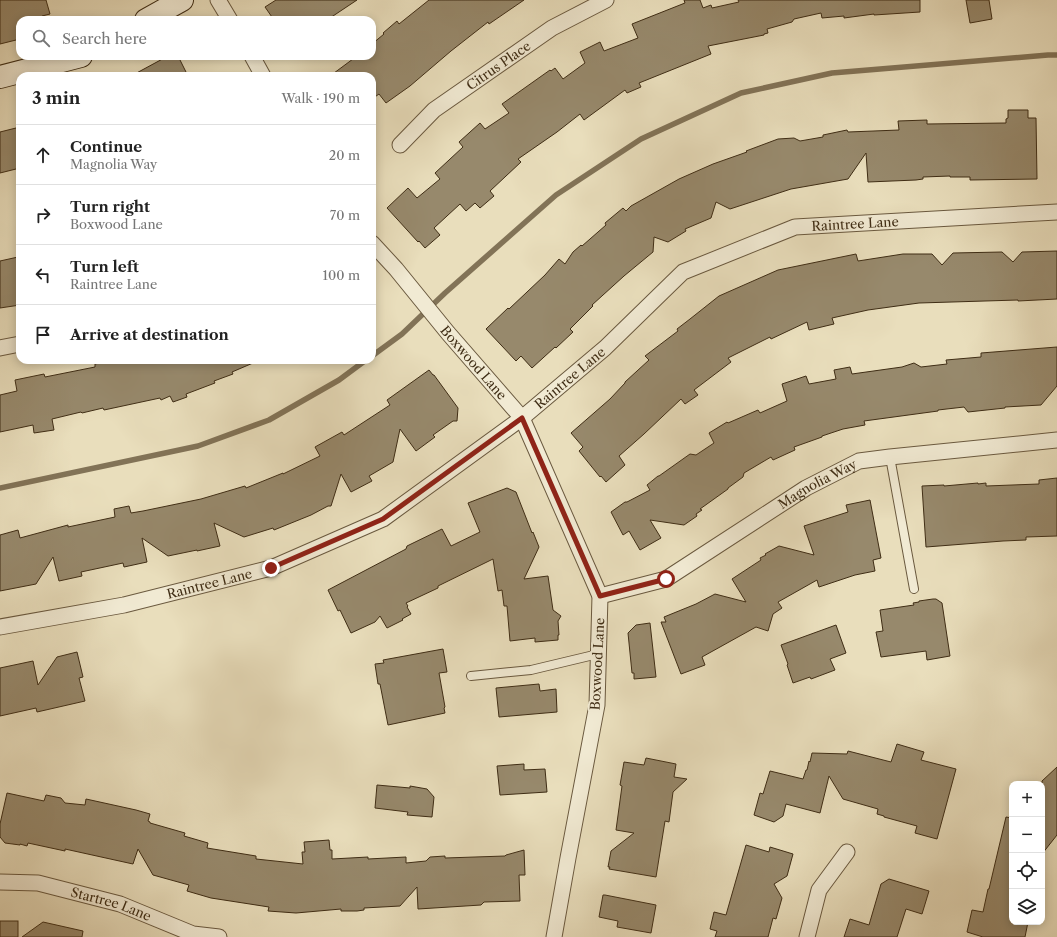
<!DOCTYPE html>
<meta charset="utf-8">
<style>
:root{--surface:#fff;--page:#f6f6f6;--text:#222;--muted:#767676;--line:#e0e0e0}
body{margin:0;font-family:"Libre Caslon Text",serif;background:var(--page);color:var(--text)}
.controls{position:absolute;right:12px;bottom:12px;display:grid;overflow:hidden;border-radius:8px;box-shadow:0 2px 10px #0003}
.controls button{width:36px;height:36px;display:grid;place-items:center;padding:0;border:0;border-bottom:1px solid var(--line);background:var(--surface);color:var(--text);font:20px sans-serif}
.stop{position:absolute;width:12px;height:12px;margin:-9px;border:3px solid #8f2418;border-radius:50%;background:#fff}
.stop.end{background:#8f2418;border-color:#fff;box-shadow:0 1px 4px #0008}
.list{margin:0;padding:0;list-style:none}
h2{display:flex;justify-content:space-between;align-items:center;height:52px;margin:0;padding:0 16px;font-size:17px}
h2 small{font-size:13px;font-weight:400;color:var(--muted)}
.list li{display:grid;grid-template-columns:26px 1fr auto;gap:12px;align-items:center;box-sizing:border-box;height:60px;padding:0 16px;border-top:1px solid var(--line)}
.list b{display:block;font-size:15px;white-space:nowrap}
.list p{margin:0;font-size:13px;white-space:nowrap;color:var(--muted)}
.list em{font-size:13px;font-style:normal;color:var(--muted)}
.icon{flex:none;width:22px;height:22px;fill:none;stroke:currentColor;stroke-width:2;stroke-linecap:round;stroke-linejoin:round}
.map{position:relative;flex:none;width:1057px;height:937px;overflow:hidden}
.search{position:absolute;background:var(--surface);box-shadow:0 2px 10px #0003;left:16px;top:16px;width:360px;height:44px;display:flex;align-items:center;gap:10px;box-sizing:border-box;padding:0 14px;border-radius:12px;color:var(--muted);font-size:15px}
.panel{position:absolute;background:var(--surface);box-shadow:0 2px 10px #0003;left:16px;top:72px;width:360px;height:292px;border-radius:12px}
.map>svg:first-child{display:block}
.lines{fill:none;stroke-linecap:round;stroke-linejoin:round}
.stream{stroke:#827357;stroke-width:5.5}
.building{fill:#97896c;stroke:#3f2d15}
.lane-casing{stroke:#6a593f;stroke-width:10}
.street-casing{stroke:#6a593f;stroke-width:17}
.secondary-casing{stroke:#3f2d15;stroke-width:24}
.lane{stroke:#f1ead3;stroke-width:8}
.street{stroke:#f1ead3;stroke-width:15}
.secondary{stroke:#f1ead3;stroke-width:22}
.route{stroke:#8f2418;stroke-width:5}
.labels{text-anchor:middle;stroke-width:4;stroke-linejoin:round;paint-order:stroke}
.street-label{font-size:13px;fill:#3f2d15;stroke:#f1ead3}
</style>
<div class="map">
<svg width="1057" height="937" viewBox="0 0 1057 937">
<rect width="100%" height="100%" fill="#e9debc"/>
<filter id="stains"><feTurbulence type="fractalNoise" baseFrequency=".005" numOctaves="4"/><feColorMatrix values="0 0 0 0 .2 0 0 0 0 .09 0 0 0 0 .02 0 0 0 .5 -.17"/></filter>
<radialGradient id="worn" r=".72"><stop offset=".6" stop-color="#630" stop-opacity="0"/><stop offset="1" stop-color="#630" stop-opacity=".3"/></radialGradient>
<g class="lines">
<g class="stream">
<path d="M372,356L402,334L445,293L556,195L641,139L741,93L832,73L1048,55H1057"/>
<path d="M0,488L198,446L269,420L339,380L366,360"/>
</g>
</g>
<g class="building">
<path d="M0,0H46L50,14L42,16L43,20H20V39L0,44Z"/>
<path d="M276,0H357L327,20H274L265,7Z"/>
<path d="M429,0H524L489,24L488,22L451,51L410,86L386,103L379,94L372,99V76H330L357,56H372V44L384,34L383,33L397,21L399,24Z"/>
<path d="M684,0H700L703,8L711,5L712,8L739,2L738,0H920V12L874,15V14L844,18V16L822,18L821,13L794,19L792,22L767,29L768,33L764,34V35L708,46L711,54L639,83L641,87L627,93L625,90L584,120L580,114L557,132L518,159L521,162L490,191L494,196L480,208L475,203L466,211L460,204L434,228L440,235L425,248L419,241L418,242L387,208L408,188L417,198L440,179L435,173L463,147L459,142L480,123L485,129L509,113L502,104L550,70L551,71L555,68L563,79L585,63L580,52L600,42L604,51L638,38L632,24L685,3Z"/>
<path d="M966,0H989L992,19L970,23Z"/>
<path d="M168,56H178L188,76H131Z"/>
<path d="M1008,110H1028V118H1036L1037,179L970,180V177H950V176L923,177V179L916,180L868,182L866,153L848,179L791,189L730,209L716,202L711,218L685,229L686,231L668,242L654,237L653,252L624,276L592,305L593,306L570,329L573,332L556,348L555,347L532,368L521,356L516,361L486,329L508,308L509,309L545,275L559,259L565,264L573,252L581,245L582,246L606,225L605,223L623,208L626,211L631,206L679,179L713,164L747,152L746,151L778,139L794,138L800,141L823,137V135L847,130L848,132L899,130L898,121L927,120V124L1006,123V119L1008,118Z"/>
<path d="M20,127V168L0,173V132Z"/>
<path d="M1057,251V299L1018,301V300L919,303L868,310L832,318L834,324L809,330L807,322L771,339L770,337L728,358L731,362L694,390L698,395L685,404L681,399L644,434L619,456L625,465L606,482L601,476L600,477L579,451L583,447L571,433L610,399L625,383V382L649,360L645,356L678,331L677,329L690,319L719,296L778,270L856,254L858,261L903,254H932L942,265L953,253L1002,252L1013,262L1022,252Z"/>
<path d="M18,257L20,267V305L0,308V261Z"/>
<path d="M1057,347V386L1041,405L1005,407V408L968,412L964,407L938,410V411L864,421L865,425L843,429L822,436V437L794,447L795,450L773,460L771,457L744,473L743,477L728,488V489L700,509L702,510L696,514L697,516L684,525L650,520L661,538L640,550L629,531L623,535L611,512L625,502H627L650,490L647,485L658,476H659L690,454L696,455L714,443L709,433L727,422L728,423L758,410L760,413L787,401L782,384L806,376L809,384L836,379L834,370L850,367L852,374L902,367L914,363L921,367L947,364L946,360L981,357V353Z"/>
<path d="M116,360H260L232,372L233,374L214,381L215,383L186,394L187,397L173,402L170,396L161,400L160,398L104,410L103,408L82,413L81,412L52,419L54,430L34,433L33,425L0,432V395L17,391L15,380L44,374L45,377L95,367V364Z"/>
<path d="M429,370L433,375H434L458,408L457,421H453L433,435L435,437L416,451L400,429L393,462L369,476L372,481L351,492L341,474L331,506H328L311,515L274,530L273,528L244,537L214,523L220,546L197,551V550L168,556L142,538L147,562L124,567L123,563L81,572L82,576L59,581L53,557L36,584L0,591V535L18,530L20,538L68,525V527L115,517L114,509L129,506L131,513L143,511L201,499L245,486L246,488L283,473V474L320,456L315,447L342,432L344,435L390,405L387,400Z"/>
<path d="M1057,478V536L1026,537V540L1003,541L926,547L922,486L944,485V486L978,483V484L986,483V486L1039,484V480Z"/>
<path d="M507,488L516,492L532,533L533,532L539,547L524,579L548,576L553,610L561,616L558,621L559,635H558V640L535,642V638L510,641L507,606H504L502,590L498,591L493,559L438,586V588L406,603L408,606L407,607L411,614L402,619L403,620L387,628L380,616L375,622L351,633L340,610L338,611L328,590L406,549L407,546L442,529L451,546L480,532L468,503Z"/>
<path d="M870,500L881,558L873,560L875,571L855,575L819,587L817,580L778,602L782,608L773,614L768,631L756,627L702,657L705,665L681,674L661,622H666L664,617L696,604L715,594L746,602L732,579L761,560L760,558L766,555L765,554L779,546L814,555L804,526L848,512L846,505Z"/>
<path d="M933,599H936L942,603L950,656L927,660L926,651L881,657L876,632L883,631L880,610L914,605L913,603L919,602V601Z"/>
<path d="M650,623L656,677L634,679V673H632L628,633L636,625Z"/>
<path d="M836,625L846,653L830,659L835,670L811,679L810,677L793,683L787,665L788,664L781,645Z"/>
<path d="M443,649L447,672L439,673L445,707L444,708L445,713L388,725L380,684H378L375,664L384,663L383,660Z"/>
<path d="M77,652L83,677L79,678L85,701L37,712L36,708L0,716V668L33,661L38,685L57,657Z"/>
<path d="M539,684L540,691L556,689L557,712L499,717L496,688Z"/>
<path d="M897,744L924,752L921,760L956,769L937,839L915,833L917,826L884,817V816L877,814L878,809L843,799L829,776L820,813L786,804L783,816L774,822L754,815L760,793L763,794L770,771L803,779L806,770H807L809,761L810,762L812,753L847,754L848,751L891,762Z"/>
<path d="M646,758L676,764L674,777L687,779L673,792L669,822L665,821L656,877L609,869L610,867H608L611,851L634,833L616,830L622,786L620,785L624,762L644,765Z"/>
<path d="M524,764V770L545,769L547,792L500,795L497,766Z"/>
<path d="M1057,767V835L1042,854V781Z"/>
<path d="M377,785L410,788V786L427,789L434,797L432,817L407,815L408,812L375,808Z"/>
<path d="M7,793L44,801L46,795L61,798L65,803L85,805L86,799L136,810L150,814L148,821L150,822V823L185,833L184,836L208,843L207,848L256,856V859L303,864L302,852H305L304,842L329,840L330,850H332V859L368,857V859L406,857V863L426,861L430,857L445,856V858L505,856L506,855L524,850L525,875H519L520,901L484,902L481,905L418,909L417,887L400,906L364,908V910L357,911H341V909L296,913L268,911L269,907L211,898L187,891L189,885L153,875L138,849L133,864L65,849V851L28,843L27,846L20,844V845L5,843L0,837V824Z"/>
<path d="M1006,817L1012,818V922H1028L1025,937H983L967,932L972,910L983,912L988,889H989Z"/>
<path d="M746,845L769,852L770,847L793,854L787,876L774,884L782,898L776,919L773,918L768,937H715L717,931L710,929L714,912L726,915Z"/>
<path d="M889,879L929,891L922,914L906,909L897,937H844L850,919L869,925L881,884Z"/>
<path d="M603,895H605L656,905L651,933L617,927L618,921L599,917Z"/>
<rect x="0" y="921" width="18" height="16"/>
<path d="M43,922L83,931L82,937H22Z"/>
</g>
<g class="lines">
<g class="lane-casing">
<g id="lane">
<path d="M890,457L914,589"/>
<path d="M471,676L531,670L598,654"/>
</g>
</g>
<g class="street-casing">
<g id="street">
<path d="M218,0L230,20"/>
<path d="M252,56L263,76"/>
<path id="s1" d="M400,145L434,110L552,28L606,0"/>
<path id="s2" d="M372,243L396,269L448,333L522,418L600,596L597,705L568,858L554,937"/>
<path d="M0,348L20,344"/>
<path id="s3" d="M600,596L666,579L806,488L859,461L890,457L1057,440"/>
<path id="s4" d="M0,627L124,605L271,568L383,519L522,418L605,348L683,272L795,227L1057,212"/>
<path id="s5" d="M0,882L38,883L120,904L193,934L219,937"/>
<path d="M807,937L819,890L847,852"/>
</g>
</g>
<g class="secondary-casing">
<g id="secondary">
<path d="M146,20L182,0"/>
<path d="M0,77L81,56"/>
</g>
</g>
<use href="#lane" class="lane"/>
<use href="#street" class="street"/>
<use href="#secondary" class="secondary"/>
</g>
<g class="lines">
<path class="route" d="M271,568L383,519L522,418L600,596L666,579"/>
</g>
<g class="labels">
<g class="street-label">
<text dy="5" stroke="none"><textPath href="#s1" startOffset="127">Citrus Place</textPath></text>
<text dy="5" stroke="none"><textPath href="#s4" startOffset="970">Raintree Lane</textPath></text>
<text dy="5" stroke="none"><textPath href="#s2" startOffset="157">Boxwood Lane</textPath></text>
<text dy="5" stroke="none"><textPath href="#s4" startOffset="634">Raintree Lane</textPath></text>
<text dy="5" stroke="none"><textPath href="#s3" startOffset="247">Magnolia Way</textPath></text>
<text dy="5" stroke="none"><textPath href="#s4" startOffset="214">Raintree Lane</textPath></text>
<text transform="translate(597 664) rotate(-87)" y="5">Boxwood Lane</text>
<text dy="5" stroke="none"><textPath href="#s5" startOffset="114">Startree Lane</textPath></text>
</g>
</g>
<rect width="100%" height="100%" filter="url(#stains)"/>
<rect width="100%" height="100%" fill="url(#worn)"/>
</svg>
<div class="controls">
<button>+</button>
<button>−</button>
<button><svg class="icon" aria-label="locate" viewBox="0 0 24 24"><circle cx="12" cy="12" r="6"/><path d="M12 2v4M12 18v4M2 12h4M18 12h4"/></svg></button>
<button><svg class="icon" aria-label="layers" viewBox="0 0 24 24"><path d="M12 4l9 5-9 5-9-5zM3 14l9 5 9-5"/></svg></button>
</div>
<div class="stop" style="left:666px;top:579px"></div>
<div class="stop end" style="left:271px;top:568px"></div>
<div class="search"><svg class="icon" aria-label="search" viewBox="0 0 24 24"><circle cx="10" cy="10" r="6"/><path d="M15 15l6 6"/></svg>Search here</div>
<section class="panel">
<h2>3 min<small>Walk · 190 m</small></h2>
<ul class="list">
<li><svg class="icon" aria-label="ahead" viewBox="0 0 24 24"><path d="M12 20V5M6 11l6-6 6 6"/></svg><div><b>Continue</b><p>Magnolia Way</p></div><em>20 m</em></li>
<li><svg class="icon" aria-label="right" viewBox="0 0 24 24"><path d="M7 20v-9h11M14 6l5 5-5 5"/></svg><div><b>Turn right</b><p>Boxwood Lane</p></div><em>70 m</em></li>
<li><svg class="icon" aria-label="left" viewBox="0 0 24 24"><path d="M17 20v-9H6M10 6l-5 5 5 5"/></svg><div><b>Turn left</b><p>Raintree Lane</p></div><em>100 m</em></li>
<li><svg class="icon" aria-label="arrive" viewBox="0 0 24 24"><path d="M6 21V4h12l-3 4 3 4H6"/></svg><div><b>Arrive at destination</b></div></li>
</ul>
</section>
</div>
